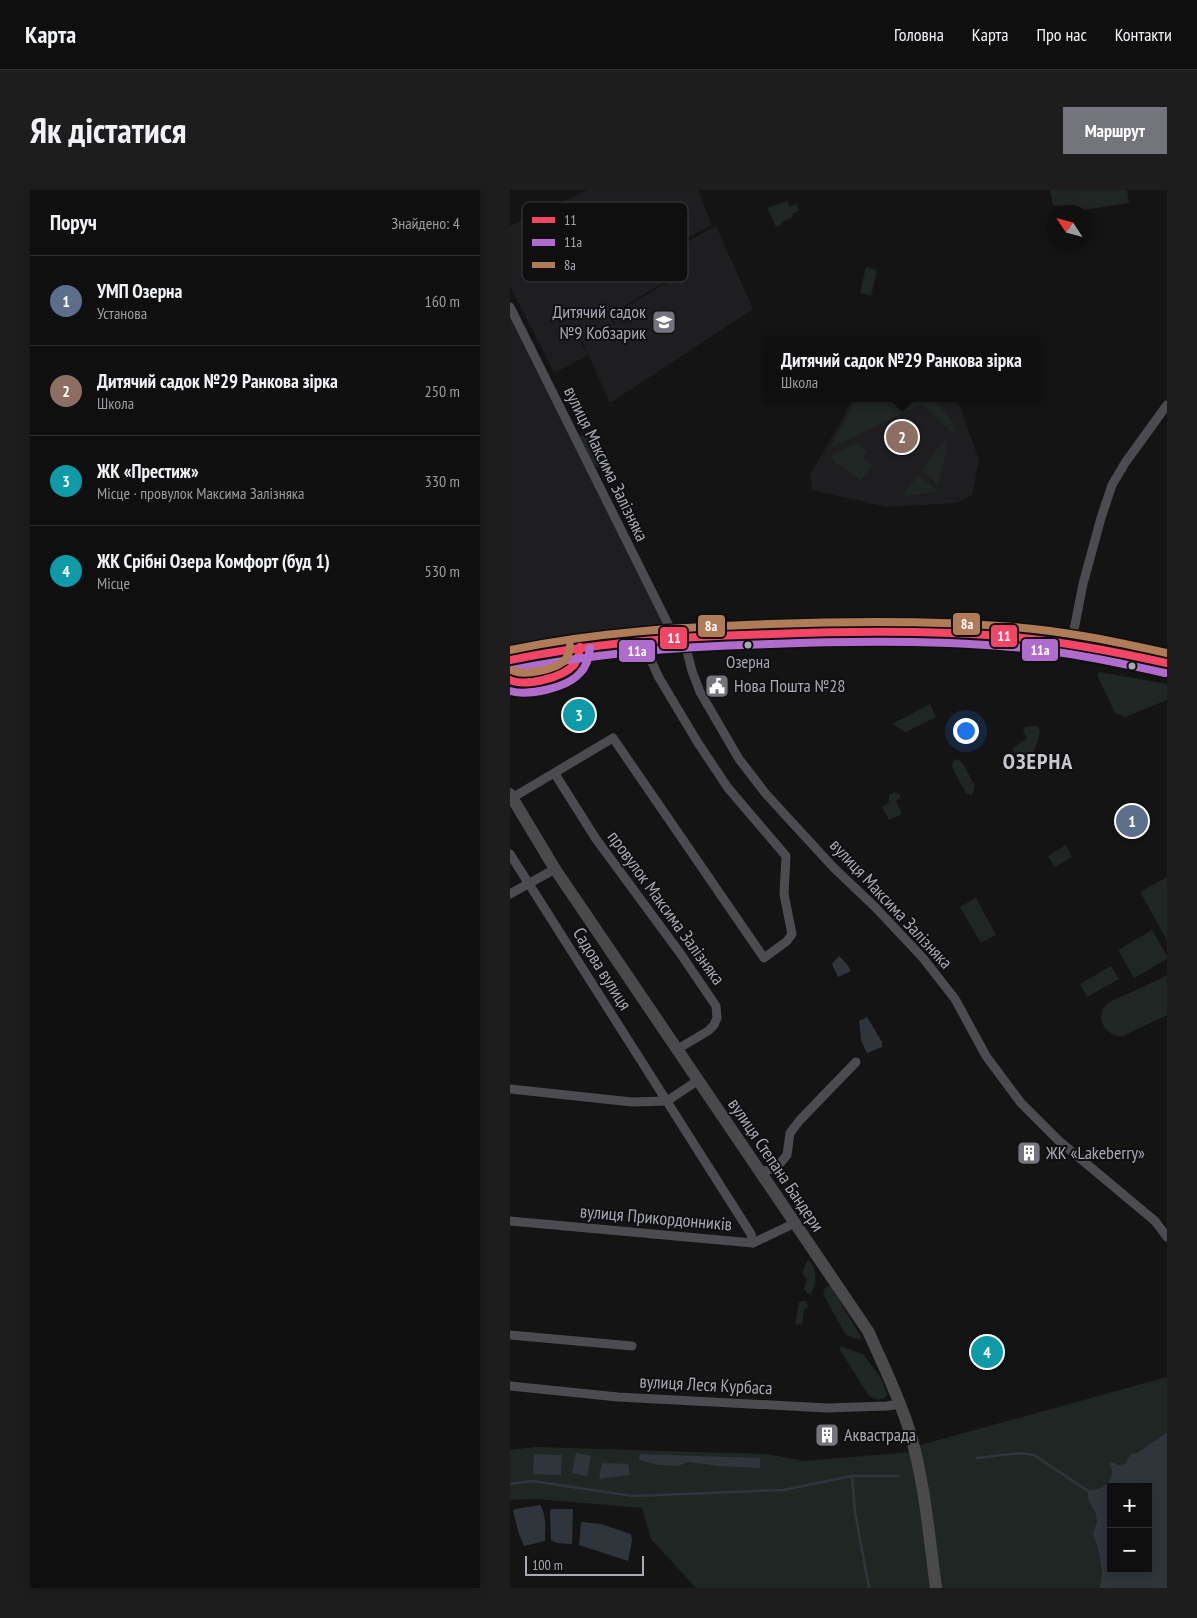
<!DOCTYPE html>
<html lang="uk">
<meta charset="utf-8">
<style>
:root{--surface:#0f0f10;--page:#1d1d1e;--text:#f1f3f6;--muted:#9b9c9f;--line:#2f2f30;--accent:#74757c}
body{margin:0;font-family:"PT Sans Narrow",sans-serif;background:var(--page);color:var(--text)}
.controls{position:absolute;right:15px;bottom:15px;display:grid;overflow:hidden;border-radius:0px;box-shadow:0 2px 12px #0003}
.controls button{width:45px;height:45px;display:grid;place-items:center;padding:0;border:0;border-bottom:1px solid var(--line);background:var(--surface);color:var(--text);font:25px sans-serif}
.compass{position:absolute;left:537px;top:15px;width:45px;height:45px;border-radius:50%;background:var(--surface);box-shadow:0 2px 12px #0003;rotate:306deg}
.scale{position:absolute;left:15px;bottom:12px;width:119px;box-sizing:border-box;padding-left:5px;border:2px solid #a7a9b3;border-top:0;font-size:14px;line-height:18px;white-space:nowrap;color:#a7a9b3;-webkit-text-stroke:4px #0f0f10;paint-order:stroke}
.you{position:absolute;left:455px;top:540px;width:18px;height:18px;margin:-12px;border:4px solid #fff;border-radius:50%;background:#1a73e8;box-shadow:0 0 0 8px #1a73e833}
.badge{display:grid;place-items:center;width:32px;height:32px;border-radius:50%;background:var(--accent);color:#fff;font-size:16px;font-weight:700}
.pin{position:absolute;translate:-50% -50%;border:2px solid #fff;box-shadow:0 1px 5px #0006}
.popup{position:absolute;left:254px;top:147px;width:275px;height:65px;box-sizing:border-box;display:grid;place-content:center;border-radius:0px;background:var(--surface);filter:drop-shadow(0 1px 4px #0005);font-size:16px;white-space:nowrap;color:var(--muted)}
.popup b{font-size:19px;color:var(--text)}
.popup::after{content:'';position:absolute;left:50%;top:100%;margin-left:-10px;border:10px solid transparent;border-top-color:var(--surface)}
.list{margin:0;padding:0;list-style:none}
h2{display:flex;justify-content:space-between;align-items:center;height:65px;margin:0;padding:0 20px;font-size:21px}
h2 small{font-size:16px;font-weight:400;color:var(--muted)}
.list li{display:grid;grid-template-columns:32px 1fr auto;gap:15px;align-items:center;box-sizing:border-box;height:90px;padding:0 20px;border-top:1px solid var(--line)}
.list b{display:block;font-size:19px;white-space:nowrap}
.list p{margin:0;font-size:16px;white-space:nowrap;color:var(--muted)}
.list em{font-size:16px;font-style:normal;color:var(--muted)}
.map{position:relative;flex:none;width:657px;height:1398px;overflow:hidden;border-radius:0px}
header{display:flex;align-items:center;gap:30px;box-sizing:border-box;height:70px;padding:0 25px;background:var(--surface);border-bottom:1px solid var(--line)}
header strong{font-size:24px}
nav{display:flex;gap:28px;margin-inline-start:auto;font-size:18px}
.intro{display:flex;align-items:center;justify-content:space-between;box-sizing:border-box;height:120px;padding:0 30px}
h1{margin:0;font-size:35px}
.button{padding:12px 22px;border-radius:0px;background:var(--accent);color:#fff;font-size:18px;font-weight:700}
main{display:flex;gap:30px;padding:0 30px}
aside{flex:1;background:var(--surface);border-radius:0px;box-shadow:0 2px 12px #0003}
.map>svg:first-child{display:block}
.built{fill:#1e1e20}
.green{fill:#202623;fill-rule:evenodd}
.water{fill:#30353c;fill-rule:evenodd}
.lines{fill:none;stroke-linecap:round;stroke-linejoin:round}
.stream{stroke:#30353c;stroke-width:2.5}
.minor{stroke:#4c4c50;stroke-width:9}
.secondary{stroke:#4a4a4c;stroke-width:12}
.bus-1-casing{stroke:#0f0f10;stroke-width:11}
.bus-2-casing{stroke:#0f0f10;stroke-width:11}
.bus-3-casing{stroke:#0f0f10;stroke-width:11}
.bus-1{stroke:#f34667;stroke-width:8}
.bus-2{stroke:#b06ccc;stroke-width:8}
.bus-3{stroke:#b07c57;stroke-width:8}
.bus-dot{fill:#a7a9b3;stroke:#0f0f10;stroke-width:2}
.labels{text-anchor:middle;stroke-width:4;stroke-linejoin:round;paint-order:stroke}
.bus-label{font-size:17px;fill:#a7a9b3;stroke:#0f0f10}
.poi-label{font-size:18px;fill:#a7a9b3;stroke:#0f0f10;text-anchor:start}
.street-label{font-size:18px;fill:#a7a9b3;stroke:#0f0f10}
.district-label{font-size:22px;font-weight:bold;letter-spacing:1px;fill:#c7c8d0;stroke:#0f0f10}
.key{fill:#0f0f10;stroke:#3d3d41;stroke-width:1}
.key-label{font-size:14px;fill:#a7a9b3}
.line-badge{stroke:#0f0f10;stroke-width:2}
.badge-label{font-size:14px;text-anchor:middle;font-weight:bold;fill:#fff}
</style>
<header>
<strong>Карта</strong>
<nav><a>Головна</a><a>Карта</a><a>Про нас</a><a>Контакти</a></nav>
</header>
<div class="intro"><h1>Як дістатися</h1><a class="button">Маршрут</a></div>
<main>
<aside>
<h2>Поруч<small>Знайдено: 4</small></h2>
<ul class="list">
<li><span class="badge" style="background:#5c6f8a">1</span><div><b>УМП Озерна</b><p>Установа</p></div><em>160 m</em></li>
<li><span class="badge" style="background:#8d6e63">2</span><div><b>Дитячий садок №29 Ранкова зірка</b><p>Школа</p></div><em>250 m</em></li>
<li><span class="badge" style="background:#0f9aa8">3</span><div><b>ЖК «Престиж»</b><p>Місце · провулок Максима Залізняка</p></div><em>330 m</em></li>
<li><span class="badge" style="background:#0f9aa8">4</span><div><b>ЖК Срібні Озера Комфорт (буд 1)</b><p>Місце</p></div><em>530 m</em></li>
</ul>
</aside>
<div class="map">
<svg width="657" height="1398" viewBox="0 0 657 1398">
<rect width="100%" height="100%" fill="#141415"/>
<g class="built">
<path d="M78,0H188L202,35L157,58L165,73L159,76L163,83L161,76L168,73L162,60L206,36L243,119L100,213L73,153L105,134L101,126L163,89L164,83L162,88L99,125L104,134L71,153L78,165L44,183L0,96V36Z"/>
<path d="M0,125L158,443L0,467Z"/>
<path d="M341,208H447L469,270L462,305L446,313L377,317L302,300L300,285L336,223Z"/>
</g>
<g class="green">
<path d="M540,0H617L619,13L573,20L543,15Z"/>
<path d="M277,11L280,17L286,14L289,21L282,24L283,27L272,32V34L266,37L257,18Z"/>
<path d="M356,77L367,80L361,106L350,103Z"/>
<path d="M344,208H424L447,240L443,244L412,214L323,257L321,256L340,222Z"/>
<path d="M75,243L78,244L93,274L91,277H87L84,275L71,249L70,246Z"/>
<path d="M434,250L436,251L437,259L428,295L412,280Z"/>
<path d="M346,253L357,262L353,268L362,275L351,290L324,271L322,265Z"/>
<path d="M408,285L427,300L426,302L393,306Z"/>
<path d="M49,466L54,473C50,482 20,489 9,488L5,480L9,473Z"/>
<path d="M589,482L657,494V510L615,527L605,523L587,485Z"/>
<path d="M420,514L426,527L396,542L382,534Z"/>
<path d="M527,536L530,540C528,554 522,569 514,580L502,559L517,548L513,540L515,537Z"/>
<path d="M447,569L452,572L465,596L462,605L456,603L442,577L443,571Z"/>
<path d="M385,602L390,605V608L386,611L392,624L379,630L372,617L379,612V605Z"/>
<path d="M556,655L562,667L545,677L538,666Z"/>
<path d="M657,687V750L630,702Z"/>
<path d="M466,708L486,745L471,753L450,717Z"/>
<path d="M642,740L657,766V769L624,788L608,760Z"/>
<path d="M601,776L609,789L577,807L570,794Z"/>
<path d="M657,785V825L613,846C596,847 583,827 597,814C602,810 609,808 615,805C629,799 643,792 657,785Z"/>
<path d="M297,1071H300C307,1080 307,1094 301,1104H298L294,1099L297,1089L292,1084Z"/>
<path d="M320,1095L351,1147L350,1150L336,1145L313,1104L315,1098Z"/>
<path d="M292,1111H296L298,1117L294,1120L292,1135L285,1134L289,1112Z"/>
<path d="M330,1156L353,1164L371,1188L377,1204L376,1207C370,1211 365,1209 359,1206L330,1160Z"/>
<path d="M657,1187V1398H429L407,1256ZM601,1297H638V1379H601Z"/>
<path d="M25,1257L256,1264L294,1271L401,1262L422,1398H186L141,1349L132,1318L28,1309L0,1310V1260Z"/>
</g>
<g class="water">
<path d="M329,766L337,774L341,781L328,787L322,774Z"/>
<path d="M357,827L372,852V857L357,863L351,850L349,831Z"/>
<path d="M657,1243V1398H590L592,1383L589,1362L583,1343L587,1332L586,1324L578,1309V1301C583,1299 587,1300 591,1298C600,1294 606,1282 599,1274L601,1272L609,1275L615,1274L621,1264L627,1263ZM601,1297H638V1379H601Z"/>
<path d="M66,1263L81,1266L77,1286L62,1283Z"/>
<path d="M24,1264L52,1265L51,1285L23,1284Z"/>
<path d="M130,1264L250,1268V1278L209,1276L178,1272L168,1276L149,1275L129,1270Z"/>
<path d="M92,1273L118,1274L120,1285L89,1289Z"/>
<path d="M30,1315C37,1325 35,1340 35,1351L14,1356L9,1344L3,1321L5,1319Z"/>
<path d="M41,1319H63L62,1354L47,1353L41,1350L40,1324Z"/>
<path d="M71,1332L91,1334L121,1344L122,1351L118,1371L69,1355Z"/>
</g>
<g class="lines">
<g class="stream">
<path d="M467,1268L510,1263L524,1265L578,1301"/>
<path d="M342,1286L345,1322L359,1398"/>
<path d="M0,1294L22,1291L123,1306L273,1300L342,1286H389"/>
</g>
<g class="minor">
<path d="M0,117L164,446"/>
<path d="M173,446L182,481L190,502L229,569L256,604L323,677L365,717L413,768L445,809L476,866L511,913L548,950L645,1031L657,1047"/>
<path d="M561,455L573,394L591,328L602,295L615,273L657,215"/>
<path d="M0,490C10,496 20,492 31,490C49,486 70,481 70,457"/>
<path d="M45,584L86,649L170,763L206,816L207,828L204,835L198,841L166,860"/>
<path d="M2,608L103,548L254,768L277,751L282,744L274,704L276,666L218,598L188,553L148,486L132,449"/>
<path d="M0,664L241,1044L243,1053"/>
<path d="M0,704L45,679"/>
<path d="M0,899L122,912L157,911"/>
<path d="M157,911L187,891"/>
<path d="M251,982L266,978L277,965L280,943L290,930L346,872"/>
<path d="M0,1031L243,1053L285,1033"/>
<path d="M0,1145L122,1156"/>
<path d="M0,1196L108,1207L317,1218L377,1216L390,1214"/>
</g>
<g class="secondary">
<path d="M0,470C83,451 167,446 251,444C336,441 420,440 504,447C556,452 607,462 657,473"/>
<path d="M0,604L45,679L358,1141C372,1172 387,1203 398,1236C414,1285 419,1346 426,1398"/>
</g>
<g class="bus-1-casing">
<g id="bus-1">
<path d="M0,470C87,452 174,446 263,444C343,441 424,440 504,447C556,452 607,462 657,473"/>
<path d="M0,490C15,497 52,488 64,475C68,470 69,464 70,457"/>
</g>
</g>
<g class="bus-2-casing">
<g id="bus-2">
<path d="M2,480C88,462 174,456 261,454C341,451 422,450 502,457C554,461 605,472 655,483"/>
<path d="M0,501C19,506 57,498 70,483C77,476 79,468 80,458"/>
</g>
</g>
<g class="bus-3-casing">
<g id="bus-3">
<path d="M0,460C86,442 172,437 259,434C341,431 423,430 504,437C556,441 607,452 657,463"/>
<path d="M4,481C15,486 46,479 54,471C59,466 59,462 60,456"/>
</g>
</g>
<use href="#bus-1" class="bus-1"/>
<use href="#bus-2" class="bus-2"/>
<use href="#bus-3" class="bus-3"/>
</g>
<defs>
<g id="school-square" transform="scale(1.25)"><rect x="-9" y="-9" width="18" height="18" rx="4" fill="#74757c" stroke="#0f0f10"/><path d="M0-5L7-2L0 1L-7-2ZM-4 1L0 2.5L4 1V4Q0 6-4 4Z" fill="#fff"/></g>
<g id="civic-square" transform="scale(1.25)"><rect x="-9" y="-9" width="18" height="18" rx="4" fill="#74757c" stroke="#0f0f10"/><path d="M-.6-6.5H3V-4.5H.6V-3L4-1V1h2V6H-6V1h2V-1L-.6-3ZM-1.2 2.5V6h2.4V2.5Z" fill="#fff"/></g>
<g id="building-square" transform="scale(1.25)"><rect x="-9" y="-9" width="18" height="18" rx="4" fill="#74757c" stroke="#0f0f10"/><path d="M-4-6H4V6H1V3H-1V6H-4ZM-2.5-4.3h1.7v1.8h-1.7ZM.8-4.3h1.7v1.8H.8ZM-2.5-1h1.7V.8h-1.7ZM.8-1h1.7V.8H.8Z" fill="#fff"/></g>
</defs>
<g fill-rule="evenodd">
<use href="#school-square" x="154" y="132"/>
<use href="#civic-square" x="207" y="496"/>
<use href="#building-square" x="519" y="963"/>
<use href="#building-square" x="317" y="1245"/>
</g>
<g class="bus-dot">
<circle cx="238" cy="455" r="4.5"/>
<circle cx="622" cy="476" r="4.5"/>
</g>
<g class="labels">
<g class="bus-label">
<text x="238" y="478">Озерна</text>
</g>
<g class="poi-label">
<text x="136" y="128" text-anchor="end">Дитячий садок<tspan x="136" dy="21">№9 Кобзарик</tspan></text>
<text x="224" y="502">Нова Пошта №28</text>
<text x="536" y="969">ЖК «Lakeberry»</text>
<text x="334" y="1251">Аквастрада</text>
</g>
<g class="street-label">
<text transform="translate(96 274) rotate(64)" y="6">вулиця Максима Залізняка</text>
<text transform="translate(381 714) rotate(47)" y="6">вулиця Максима Залізняка</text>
<text transform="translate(156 718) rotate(54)" y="6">провулок Максима Залізняка</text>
<text transform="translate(92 779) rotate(58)" y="6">Садова вулиця</text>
<text transform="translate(266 975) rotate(56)" y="6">вулиця Степана Бандери</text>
<text transform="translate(146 1028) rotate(5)" y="6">вулиця Прикордонників</text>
<text transform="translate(196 1195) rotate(3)" y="6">вулиця Леся Курбаса</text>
</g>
<g class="district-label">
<text x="528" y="579">ОЗЕРНА</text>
</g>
</g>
<rect x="12" y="12" width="166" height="80" rx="8" class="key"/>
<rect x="22" y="27" width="23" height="6" fill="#f34667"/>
<rect x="22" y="49" width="23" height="7" fill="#b06ccc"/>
<rect x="22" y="72" width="23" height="6" fill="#b07c57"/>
<g class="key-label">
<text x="54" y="35">11</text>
<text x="54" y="57">11а</text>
<text x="54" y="80">8а</text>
</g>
<g class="line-badge">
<rect x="442" y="422" width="29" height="24" rx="5" fill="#b07c57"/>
<rect x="187" y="424" width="29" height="24" rx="5" fill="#b07c57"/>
<rect x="480" y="434" width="28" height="24" rx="5" fill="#f34667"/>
<rect x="149" y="436" width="29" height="24" rx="5" fill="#f34667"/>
<rect x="511" y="448" width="38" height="24" rx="5" fill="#b06ccc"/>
<rect x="108" y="449" width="38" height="24" rx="5" fill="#b06ccc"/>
</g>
<g class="badge-label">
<text x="457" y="439">8а</text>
<text x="201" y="441">8а</text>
<text x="494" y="451">11</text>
<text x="164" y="453">11</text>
<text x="530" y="465">11а</text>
<text x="127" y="466">11а</text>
</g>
</svg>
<div class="controls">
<button>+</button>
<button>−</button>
</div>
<svg class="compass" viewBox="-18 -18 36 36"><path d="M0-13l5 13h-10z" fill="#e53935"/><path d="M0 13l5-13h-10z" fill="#9b9c9f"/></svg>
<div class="scale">100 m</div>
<div class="you"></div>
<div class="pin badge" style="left:622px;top:631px;background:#5c6f8a">1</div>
<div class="pin badge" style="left:392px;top:247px;background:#8d6e63">2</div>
<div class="popup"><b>Дитячий садок №29 Ранкова зірка</b>Школа</div>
<div class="pin badge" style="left:69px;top:525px;background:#0f9aa8">3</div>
<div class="pin badge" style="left:477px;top:1162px;background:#0f9aa8">4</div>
</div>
</main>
